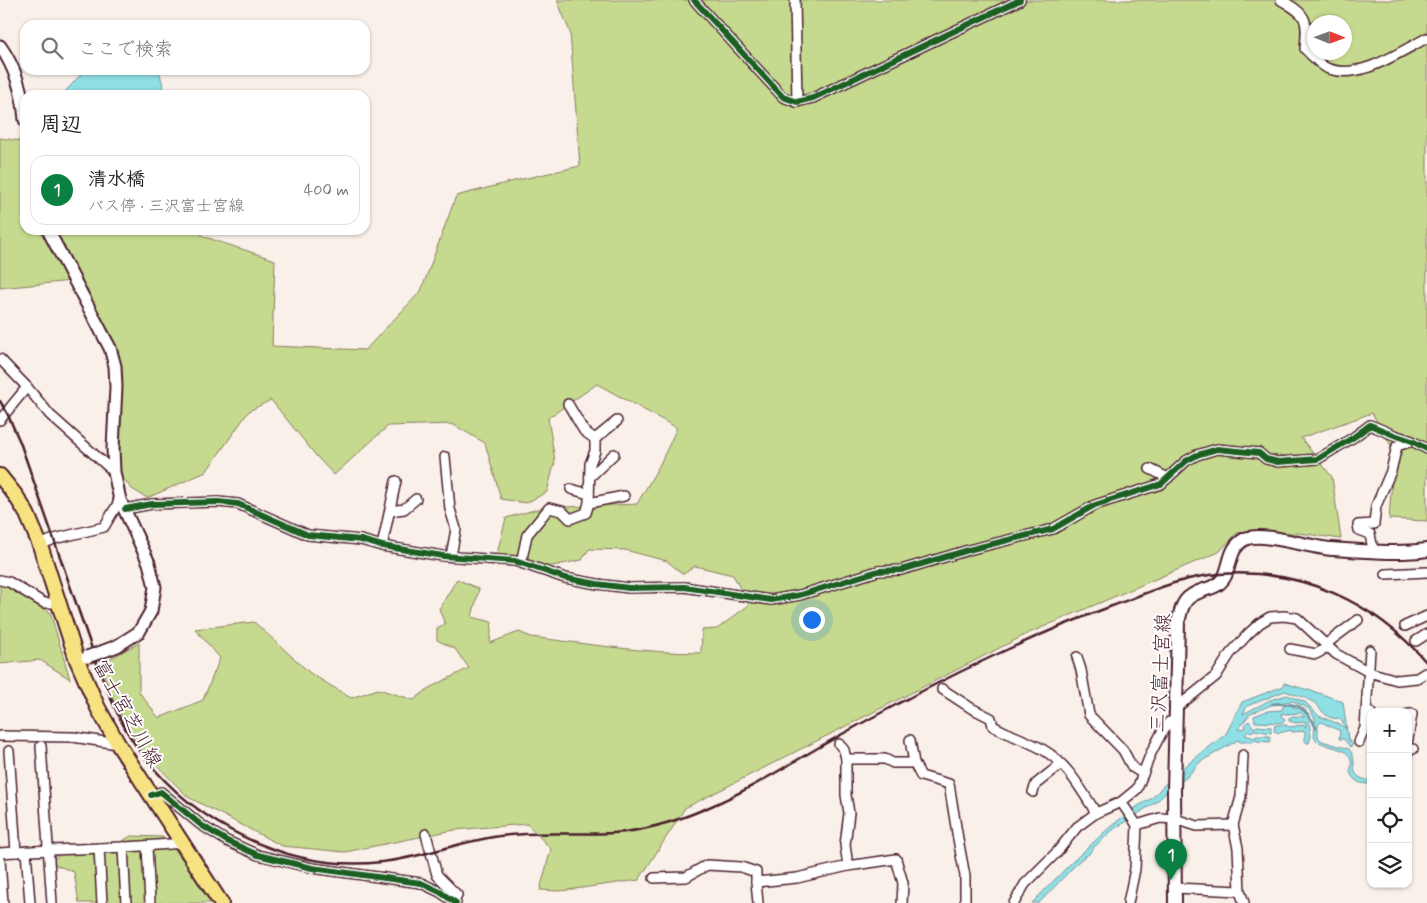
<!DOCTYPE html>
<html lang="ja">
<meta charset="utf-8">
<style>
:root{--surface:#fff;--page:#f6f6f6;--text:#202124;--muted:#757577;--line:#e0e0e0;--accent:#0b8043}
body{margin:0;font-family:Mynerve,"Klee One",sans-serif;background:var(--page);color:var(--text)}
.controls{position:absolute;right:15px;bottom:15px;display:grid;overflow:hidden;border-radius:10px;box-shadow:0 1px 4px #0004}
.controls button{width:45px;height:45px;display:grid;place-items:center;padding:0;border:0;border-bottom:1px solid var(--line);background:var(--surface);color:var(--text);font:25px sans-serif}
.compass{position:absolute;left:1307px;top:15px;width:45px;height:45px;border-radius:50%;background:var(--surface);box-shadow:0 1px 4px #0004;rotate:91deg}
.you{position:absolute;left:811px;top:619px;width:18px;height:18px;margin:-12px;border:4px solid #fff;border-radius:50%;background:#1a73e8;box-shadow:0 0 0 8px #1a73e833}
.badge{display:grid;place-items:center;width:32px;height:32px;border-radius:50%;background:var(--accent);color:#fff;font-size:16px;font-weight:700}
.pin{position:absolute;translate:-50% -41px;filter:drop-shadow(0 1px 2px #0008)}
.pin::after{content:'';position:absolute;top:26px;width:18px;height:15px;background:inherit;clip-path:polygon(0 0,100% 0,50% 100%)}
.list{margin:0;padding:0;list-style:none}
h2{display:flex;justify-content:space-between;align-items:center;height:65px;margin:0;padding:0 20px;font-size:21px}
h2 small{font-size:16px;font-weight:400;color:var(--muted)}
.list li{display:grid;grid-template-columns:32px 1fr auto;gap:15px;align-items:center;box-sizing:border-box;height:70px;margin:0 10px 10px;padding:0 10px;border:1px solid var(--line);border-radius:15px}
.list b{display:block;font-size:19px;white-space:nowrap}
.list p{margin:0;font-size:16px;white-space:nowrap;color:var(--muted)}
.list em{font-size:16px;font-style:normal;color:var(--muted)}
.icon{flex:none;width:28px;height:28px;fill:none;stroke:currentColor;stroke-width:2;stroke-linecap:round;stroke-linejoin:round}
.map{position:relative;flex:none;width:1427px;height:903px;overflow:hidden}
.search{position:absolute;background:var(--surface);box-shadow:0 1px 4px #0004;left:20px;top:20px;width:350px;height:55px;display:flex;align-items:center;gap:12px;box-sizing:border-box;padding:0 18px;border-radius:15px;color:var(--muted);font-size:19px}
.panel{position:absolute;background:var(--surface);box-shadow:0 1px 4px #0004;left:20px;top:90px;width:350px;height:145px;border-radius:15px}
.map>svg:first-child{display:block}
.green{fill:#c5da8f;stroke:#887c5d;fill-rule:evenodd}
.water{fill:#8ee0e5;stroke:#73939b;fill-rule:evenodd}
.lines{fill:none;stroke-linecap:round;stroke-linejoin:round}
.stream{stroke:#73939b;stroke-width:2.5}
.minor-casing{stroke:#4a1f2b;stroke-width:12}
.tertiary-casing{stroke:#4a1f2b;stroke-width:15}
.secondary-casing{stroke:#4a1f2b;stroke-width:16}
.primary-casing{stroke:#4a1f2b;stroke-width:18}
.minor{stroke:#fff;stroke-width:9}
.tertiary{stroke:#fff;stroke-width:11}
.secondary{stroke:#fff;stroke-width:12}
.primary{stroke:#f7e281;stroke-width:14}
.rail{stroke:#4a1f2b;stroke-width:2.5}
.tertiary-bridge-casing{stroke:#4a1f2b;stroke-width:15;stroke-linecap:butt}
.tertiary-bridge{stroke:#fff;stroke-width:11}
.cycleway-casing{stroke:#fff;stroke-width:9}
.cycleway{stroke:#1b5e20;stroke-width:6}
.labels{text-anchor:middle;stroke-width:4;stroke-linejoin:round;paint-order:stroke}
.street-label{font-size:20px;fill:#4a1f2b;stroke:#fff}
</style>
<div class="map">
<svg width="1427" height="903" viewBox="0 0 1427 903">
<rect width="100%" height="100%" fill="#faf0ea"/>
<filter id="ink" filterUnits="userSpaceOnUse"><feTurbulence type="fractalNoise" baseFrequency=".02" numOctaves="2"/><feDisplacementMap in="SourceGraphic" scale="10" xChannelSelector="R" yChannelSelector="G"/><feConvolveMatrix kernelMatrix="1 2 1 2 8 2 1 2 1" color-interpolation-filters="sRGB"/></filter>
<g filter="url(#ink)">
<g class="green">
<path d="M557,0H1427V521L1389,519L1394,451L1372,413L1301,438L1332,477L1341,539L1299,533H1237L1219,552L1029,633L685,808L639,880L560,891L540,890L551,849L527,824L454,830L345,852L282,846L188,797L137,745L114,702L100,664L139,643V692L159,718L203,700L220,658L195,629L254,622L310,673L351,698L378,689L414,700L429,688L469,668L455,649L437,640V629L445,624L439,609L457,579L479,589L472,617L492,622L490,643L519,632L531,637C588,644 644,653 701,653L702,630L717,629L749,605L733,575L695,566L683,574L667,561L625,550L589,549L582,560L527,571L497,554L506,518L541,508L637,504L659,466L677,428L597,384L548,418L555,461L547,492L526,503L501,499L485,443L452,424L388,426L334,475L318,458L271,400L249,411L206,472L147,498L132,489L119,474L122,374L116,349L105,330L82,280L0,288V138L22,141L25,144V230H195L205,237L275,260L272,346L365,350L421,291L456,196L514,181L580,166L570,32ZM1314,22H1344V52H1314Z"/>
<path d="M0,582L50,612L70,679L40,660L0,664Z"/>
<path d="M131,836L164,837L184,861L213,903H79L74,872L56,865L53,860L66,849L108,850Z"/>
</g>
<g class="water">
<path d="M85,70H159L163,86L162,95H62Z"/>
<path d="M1284,683L1322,694L1343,702L1348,739L1353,745L1350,747L1344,739H1339L1340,731L1321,722L1318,725V737L1322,741L1349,749C1361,764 1344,776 1371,781V784C1360,784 1354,782 1350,772C1359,744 1326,751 1314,738L1315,718L1308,708L1293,701L1276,703L1250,714L1238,729L1239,730L1245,728V724L1249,721L1254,728L1257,726L1271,727V733L1254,730L1251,732L1248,731L1245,735L1255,738L1256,736H1270V742L1257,741L1255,740L1252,742H1240L1238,740L1200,762L1187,777L1170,789L1156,802L1114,829L1094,847L1089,854L1080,860L1039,903H1032L1070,864L1110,827L1133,809L1152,798L1165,784L1185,766L1226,734L1242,702L1284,686ZM1285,691C1293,694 1305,697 1313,702C1322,708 1325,721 1340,718L1346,729L1341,725L1319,716L1305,702L1287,695L1270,700L1243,714L1247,706Z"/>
<path d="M1289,705L1302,710L1308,716L1311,736L1309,743H1307L1305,741V731L1292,732L1291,730L1279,733L1274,731L1275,725H1286L1289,727L1303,725L1305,728L1306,722L1296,723L1289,721V718L1293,716L1305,717L1301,713L1285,714L1282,713L1281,716L1285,719L1283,723L1255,722L1254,716L1267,711L1282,710L1283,706Z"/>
</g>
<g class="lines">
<path class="stream" d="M1272,704C1297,703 1305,704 1316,728"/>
<g class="minor-casing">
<g id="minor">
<path d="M694,0L783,97L797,102L813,98L1020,0"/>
<path d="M795,0L797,102"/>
<path d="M1281,0C1307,15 1308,18 1305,49C1312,55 1320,66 1329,69C1361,80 1399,52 1427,38"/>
<path d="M0,359L27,387L50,415L114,472"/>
<path d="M0,420L27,387"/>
<path d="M595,439L617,421"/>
<path d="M445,457L450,509L456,529L451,556"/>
<path d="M1150,469L1168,478"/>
<path d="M590,477L614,454"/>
<path d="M571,489L589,494"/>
<path d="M589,503L624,496"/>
<path d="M125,509L152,504L218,502L238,504L308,535L361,540L382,546L443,556L515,561L565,578L597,584L629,588L684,587L771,600L800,595L878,571L901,570L972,549L1053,529L1095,505L1161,484L1186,461L1197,455L1217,449L1259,453L1266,459L1278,462L1318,459L1354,437L1370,425L1394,435L1412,441L1427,449"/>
<path d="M390,511L404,509L416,499"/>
<path d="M40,545L54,539L104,527L120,500"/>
<path d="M382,546L396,481"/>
<path d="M1373,550L1370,534L1359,530L1358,525L1374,524L1376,506L1391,471L1397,446L1412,441"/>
<path d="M521,563L527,535L549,508L562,511L570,519L586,513L589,503L590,464L595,451V439L584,431L568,404"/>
<path d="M1386,574L1427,572"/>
<path d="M0,580L9,582L44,603H58"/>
<path d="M1405,626L1427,616"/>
<path d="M1416,641L1427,634"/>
<path d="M1326,644L1358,620"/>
<path d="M1290,649L1316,654L1329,647"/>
<path d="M1370,650L1366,713H1371"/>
<path d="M1077,657L1081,670L1089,715L1123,750L1132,767L1143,774"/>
<path d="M942,689L971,708L991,718L993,726C1009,735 1026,740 1042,749C1067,763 1081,789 1096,813"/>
<path d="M1176,708L1216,676L1230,654L1248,634L1260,623L1270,617L1284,616L1297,618L1336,654L1369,672L1397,680L1417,678L1425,673"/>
<path d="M1408,714H1412L1408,739"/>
<path d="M0,736L73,737L118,744"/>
<path d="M910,740L914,763L921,776L949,784L958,839L965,876V903"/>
<path d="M1359,742L1365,728L1366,713"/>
<path d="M839,744L844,750L846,759V795L849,813L845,845L848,866"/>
<path d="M41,746L52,903"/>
<path d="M1408,749H1413"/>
<path d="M9,751L16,852"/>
<path d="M1243,755L1241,797L1233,825L1238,848L1240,891L1244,903"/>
<path d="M846,759H885L893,763H914"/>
<path d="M1033,792L1036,784L1061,764"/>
<path d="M151,795L161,792L201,825L227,841L258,855L312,868L421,883L440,892L456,903"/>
<path d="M1121,802L1137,825"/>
<path d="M426,834L437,875L457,895L454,900"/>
<path d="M147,846L150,903"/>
<path d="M123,847L126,903"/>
<path d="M99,848L102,903"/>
<path d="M26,851L30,903"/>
<path d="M0,853C61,848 122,849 182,843"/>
<path d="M0,860L3,903"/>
<path d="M654,878L686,877L707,865L741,867L756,872V882"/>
<path d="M1175,888L1240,891"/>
<path d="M758,903L756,882L797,878L848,866L896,859L903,883L902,903"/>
<path d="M1014,903L1025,884L1057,852L1077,827L1096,813L1121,802L1137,789L1151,753L1163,730L1169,722L1175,723"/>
<path d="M1128,903L1135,869L1137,825L1160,818L1175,819L1197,826L1233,825"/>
</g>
</g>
<g class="tertiary-casing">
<g id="tertiary">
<path d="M0,46C15,67 23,94 25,120"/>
<path d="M48,230L110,348L115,366L116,387L113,448L114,472L120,500L149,563L155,587L151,611L139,632L117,646L104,651"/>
</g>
</g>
<g class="secondary-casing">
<path id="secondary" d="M1175,903L1174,790L1178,623C1182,603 1185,596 1204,590C1209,588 1215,587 1218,584C1233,574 1225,549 1245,539C1263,531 1311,548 1332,549C1360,551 1400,554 1427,550"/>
</g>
<g class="primary-casing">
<path id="primary" d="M0,476L16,496L27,514L40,545L77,660L98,708L118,744L221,903"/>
</g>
<use href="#minor" class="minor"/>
<use href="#tertiary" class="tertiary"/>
<use href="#secondary" class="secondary"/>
<use href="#primary" class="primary"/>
<path class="rail" d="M0,401L7,413L20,442L99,669C110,697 121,726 139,750C193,824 289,873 382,862C422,858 460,841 500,836C538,831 575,835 613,833C646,831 677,821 707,808C756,787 800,757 846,732C932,684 1020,640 1112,606C1147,593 1183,576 1220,574C1301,568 1375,602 1427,663"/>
<g class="tertiary-bridge-casing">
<path id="tertiary-bridge" d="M87,657L104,651"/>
</g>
<use href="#tertiary-bridge" class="tertiary-bridge"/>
<g class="cycleway-casing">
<g id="cycleway">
<path d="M694,0L783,97L797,102L813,98L1020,0"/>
<path d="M125,509L152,504L218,502L238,504L308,535L361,540L382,546L443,556L515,561L565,578L597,584L629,588L684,587L771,600L800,595L878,571L901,570L972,549L1053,529L1095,505L1161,484L1186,461L1197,455L1217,449L1259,453L1266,459L1278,462L1318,459L1354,437L1370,425L1394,435L1412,441L1427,449"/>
<path d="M151,795L161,792L201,825L227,841L258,855L312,868L421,883L440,892L456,903"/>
</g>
</g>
<use href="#cycleway" class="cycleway"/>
</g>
</g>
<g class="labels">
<g class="street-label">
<text transform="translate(1160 673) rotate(-87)" y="7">三沢富士宮線</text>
<text transform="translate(128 713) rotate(61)" y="7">富士宮芝川線</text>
</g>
</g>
</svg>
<div class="controls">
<button>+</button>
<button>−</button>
<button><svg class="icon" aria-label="locate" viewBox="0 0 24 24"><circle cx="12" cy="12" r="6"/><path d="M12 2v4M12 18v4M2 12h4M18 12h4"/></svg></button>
<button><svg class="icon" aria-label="layers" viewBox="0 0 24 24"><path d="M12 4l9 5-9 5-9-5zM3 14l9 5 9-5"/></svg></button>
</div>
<svg class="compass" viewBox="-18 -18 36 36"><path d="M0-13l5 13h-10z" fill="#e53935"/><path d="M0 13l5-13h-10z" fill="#757577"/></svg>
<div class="you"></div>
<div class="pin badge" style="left:1171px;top:880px">1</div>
<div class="search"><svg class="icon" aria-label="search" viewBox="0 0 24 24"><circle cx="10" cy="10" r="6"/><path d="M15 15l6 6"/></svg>ここで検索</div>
<section class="panel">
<h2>周辺<small></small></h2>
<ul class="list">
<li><span class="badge">1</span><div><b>清水橋</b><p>バス停 · 三沢富士宮線</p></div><em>400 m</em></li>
</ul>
</section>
</div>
